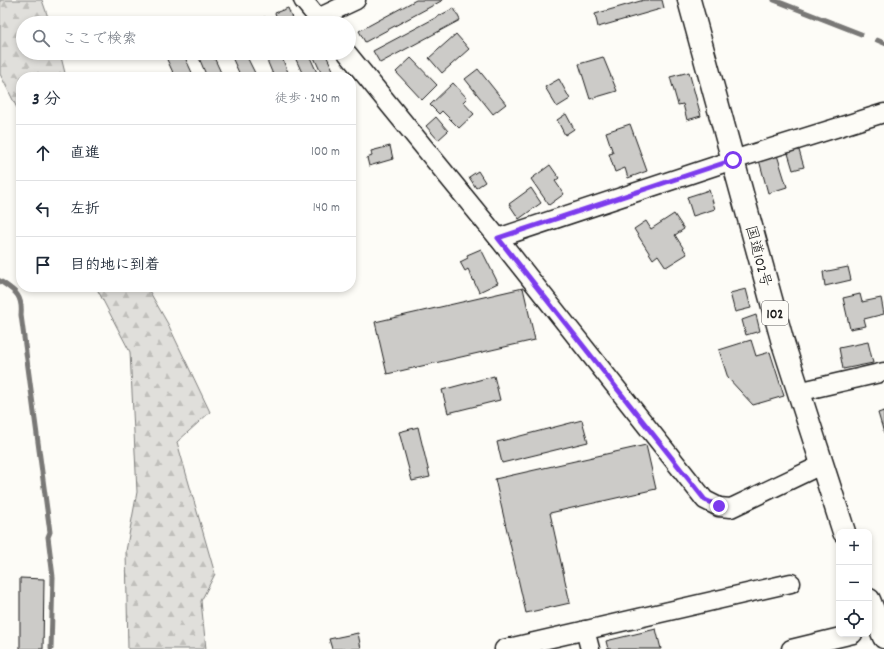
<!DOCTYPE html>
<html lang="ja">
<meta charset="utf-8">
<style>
:root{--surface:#fff;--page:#f2f2f3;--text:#1f2937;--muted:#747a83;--line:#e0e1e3}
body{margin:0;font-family:Dekko,"Klee One",sans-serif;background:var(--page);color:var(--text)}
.controls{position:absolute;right:12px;bottom:12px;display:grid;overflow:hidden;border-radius:8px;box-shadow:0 2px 6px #0003}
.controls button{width:36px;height:36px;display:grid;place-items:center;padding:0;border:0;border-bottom:1px solid var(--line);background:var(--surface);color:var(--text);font:20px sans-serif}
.stop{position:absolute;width:12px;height:12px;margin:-9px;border:3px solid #7c3aed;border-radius:50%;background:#fff}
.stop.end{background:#7c3aed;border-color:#fff;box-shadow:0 1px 4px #0008}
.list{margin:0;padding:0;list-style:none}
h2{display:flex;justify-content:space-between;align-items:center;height:52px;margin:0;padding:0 16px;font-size:17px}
h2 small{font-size:13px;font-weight:400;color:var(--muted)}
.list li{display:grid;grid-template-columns:26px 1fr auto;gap:12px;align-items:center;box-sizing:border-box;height:56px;padding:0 16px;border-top:1px solid var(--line)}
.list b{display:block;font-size:15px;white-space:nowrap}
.list em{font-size:13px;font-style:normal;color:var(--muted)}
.icon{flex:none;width:22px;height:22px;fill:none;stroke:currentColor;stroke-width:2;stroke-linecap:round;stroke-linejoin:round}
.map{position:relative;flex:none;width:884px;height:649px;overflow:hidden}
.search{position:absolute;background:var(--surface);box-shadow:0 2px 6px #0003;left:16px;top:16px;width:340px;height:44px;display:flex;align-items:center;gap:10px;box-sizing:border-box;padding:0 14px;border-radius:22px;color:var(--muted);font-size:15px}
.panel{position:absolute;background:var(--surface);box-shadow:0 2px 6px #0003;left:16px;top:72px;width:340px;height:220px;border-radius:16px}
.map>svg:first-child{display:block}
.forest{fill:url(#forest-firs);stroke:#7e7e7c}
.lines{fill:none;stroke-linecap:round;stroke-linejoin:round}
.stream{stroke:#797876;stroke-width:5}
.building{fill:#cccbc8;stroke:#1c1c1c}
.minor-casing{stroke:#1c1c1c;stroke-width:21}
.highway-casing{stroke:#1c1c1c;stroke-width:25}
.minor{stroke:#fdfcf7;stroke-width:18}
.highway{stroke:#fdfcf7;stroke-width:22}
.route{stroke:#7c3aed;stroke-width:5}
.labels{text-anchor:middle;stroke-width:3;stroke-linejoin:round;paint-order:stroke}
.shield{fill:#fdfcf7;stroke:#605f5e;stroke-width:1}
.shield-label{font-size:14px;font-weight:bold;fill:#1c1c1c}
.street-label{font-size:15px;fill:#1c1c1c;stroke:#fdfcf7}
</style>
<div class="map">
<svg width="884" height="649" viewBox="0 0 884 649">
<defs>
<pattern id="forest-firs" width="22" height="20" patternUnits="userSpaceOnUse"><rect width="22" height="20" fill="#e0dfdb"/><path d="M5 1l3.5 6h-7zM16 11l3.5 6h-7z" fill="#c0bfbb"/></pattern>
</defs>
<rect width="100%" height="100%" fill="#fdfcf7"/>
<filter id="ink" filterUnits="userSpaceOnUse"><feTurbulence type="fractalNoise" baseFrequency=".025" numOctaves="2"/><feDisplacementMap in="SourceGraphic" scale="8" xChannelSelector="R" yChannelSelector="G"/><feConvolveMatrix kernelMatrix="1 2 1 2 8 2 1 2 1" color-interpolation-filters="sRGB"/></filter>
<g filter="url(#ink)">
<g class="forest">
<path d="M0,0H42L50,23H23V53H60L66,77H21V116L0,74Z"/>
<path d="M96,287H147L168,324L210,412L177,442L215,574L201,601L206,649H128L126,551L137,492L130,352Z"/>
</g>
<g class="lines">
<g class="stream">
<path d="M774,0L861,34"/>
<path d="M877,40L884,43"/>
<path d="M0,281C15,291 23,295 21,315L50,532L48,537L53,577L51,649"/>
</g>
</g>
<g class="building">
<path d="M416,0H443L365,42L359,31Z"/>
<path d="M644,0H662L664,8L598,27L595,14Z"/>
<path d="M288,8L294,23H279L275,13Z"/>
<path d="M454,8L460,20L380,63L373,51Z"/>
<path d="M265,17L267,23H251Z"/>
<path d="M456,34L469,49L442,73L429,58Z"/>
<path d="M164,53H183L194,77H175Z"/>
<path d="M197,53H212L223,77H207Z"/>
<path d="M230,53H245L257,77H241Z"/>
<path d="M264,53H280L290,77H274Z"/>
<path d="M293,53H308L319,77H304Z"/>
<path d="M312,53H325L335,74L323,77Z"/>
<path d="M603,57L617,91L590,99L579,64Z"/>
<path d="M411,58L437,85L422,100L396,72Z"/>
<path d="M478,69L506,104L493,114L465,79Z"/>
<path d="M689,72L701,116L687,120L683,104L678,105L670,77Z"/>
<path d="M559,79L570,99L557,107L545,87Z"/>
<path d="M453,83L467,98L463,102L474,114L459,128L442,111L439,114L430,105Z"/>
<path d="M566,114L574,129L565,135L557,120Z"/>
<path d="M436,117L448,131L438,140L426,126Z"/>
<path d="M630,124L647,171L628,178L625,168L615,172L609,154L613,153L606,132Z"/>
<path d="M390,146L393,159L369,166L367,158L372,156L371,151Z"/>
<path d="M798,147L804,167L793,170L787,150Z"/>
<path d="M777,155L787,187L768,193L759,160Z"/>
<path d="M550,165L559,178L555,181L564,194L549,205L531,179Z"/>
<path d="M478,171L485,182L476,188L469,177Z"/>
<path d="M531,188L541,203L519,219L509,204Z"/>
<path d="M709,190L715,209L693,216L687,197Z"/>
<path d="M674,214L684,229L675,235L687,254L666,267L658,255L653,259L634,229L646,221L651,229Z"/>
<path d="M481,249L498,283L479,292L468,269L465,271L460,262L468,258L467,255Z"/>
<path d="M848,267L851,280L825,286L823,272Z"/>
<path d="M523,288L535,340L387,374L375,322Z"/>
<path d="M746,289L751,308L735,312L730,293Z"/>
<path d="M860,294L862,302L881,298L884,314L864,319L866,326L850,329L843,298Z"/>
<path d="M756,315L760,331L746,335L742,320Z"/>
<path d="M751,340L756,356L770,352L784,396L753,405L728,378L719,350Z"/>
<path d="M868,342L873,363L843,369L839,348Z"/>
<path d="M494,376L500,400L448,413L442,390Z"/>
<path d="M884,411V433L878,413Z"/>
<path d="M582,420L588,442L502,463L497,442Z"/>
<path d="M418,427L430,477L412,481L399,432Z"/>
<path d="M646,445L656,489L550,513L570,603L526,613L495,479Z"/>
<path d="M20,578L44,579L43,649H20Z"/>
<path d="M656,629L661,649H608L606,641Z"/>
<path d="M358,633L361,649H332L329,639Z"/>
</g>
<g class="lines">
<g class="minor-casing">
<g id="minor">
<path d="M303,0L322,23"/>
<path d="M318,18L356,0"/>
<path d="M347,53L498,238L705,500L719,507L731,508L821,465"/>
<path d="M498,238L733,160L884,113"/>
<path d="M798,392L884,372"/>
<path d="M585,630L590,649"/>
<path d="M504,649L791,583"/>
<path d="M791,649L853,634"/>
</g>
</g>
<g class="highway-casing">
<g id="highway">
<path d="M689,0L783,343L844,532"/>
<path d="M869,600L884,637"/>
</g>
</g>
<use href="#minor" class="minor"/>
<use href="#highway" class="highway"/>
</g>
</g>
<g class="lines" filter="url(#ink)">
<path class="route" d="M719,506L705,500L498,238L733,160"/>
</g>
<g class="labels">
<rect class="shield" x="762" y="301" width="26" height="24" rx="3"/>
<g class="shield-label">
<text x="775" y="318">102</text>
</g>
<g class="street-label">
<text transform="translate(759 256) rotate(75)" y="5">国道102号</text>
</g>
</g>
</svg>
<div class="controls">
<button>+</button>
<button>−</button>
<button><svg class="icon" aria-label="locate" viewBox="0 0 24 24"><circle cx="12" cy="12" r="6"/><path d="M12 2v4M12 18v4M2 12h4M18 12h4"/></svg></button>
</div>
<div class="stop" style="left:733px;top:160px"></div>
<div class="stop end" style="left:719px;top:506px"></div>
<div class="search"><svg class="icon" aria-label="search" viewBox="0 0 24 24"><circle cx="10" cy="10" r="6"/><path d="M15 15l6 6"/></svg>ここで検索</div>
<section class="panel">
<h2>3 分<small>徒歩 · 240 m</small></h2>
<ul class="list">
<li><svg class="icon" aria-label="ahead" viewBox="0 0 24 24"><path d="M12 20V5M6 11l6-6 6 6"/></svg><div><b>直進</b></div><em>100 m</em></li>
<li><svg class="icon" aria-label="left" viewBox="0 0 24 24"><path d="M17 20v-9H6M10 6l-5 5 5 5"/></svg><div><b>左折</b></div><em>140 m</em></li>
<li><svg class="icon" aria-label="arrive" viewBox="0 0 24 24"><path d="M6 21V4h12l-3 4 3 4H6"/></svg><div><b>目的地に到着</b></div></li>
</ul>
</section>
</div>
